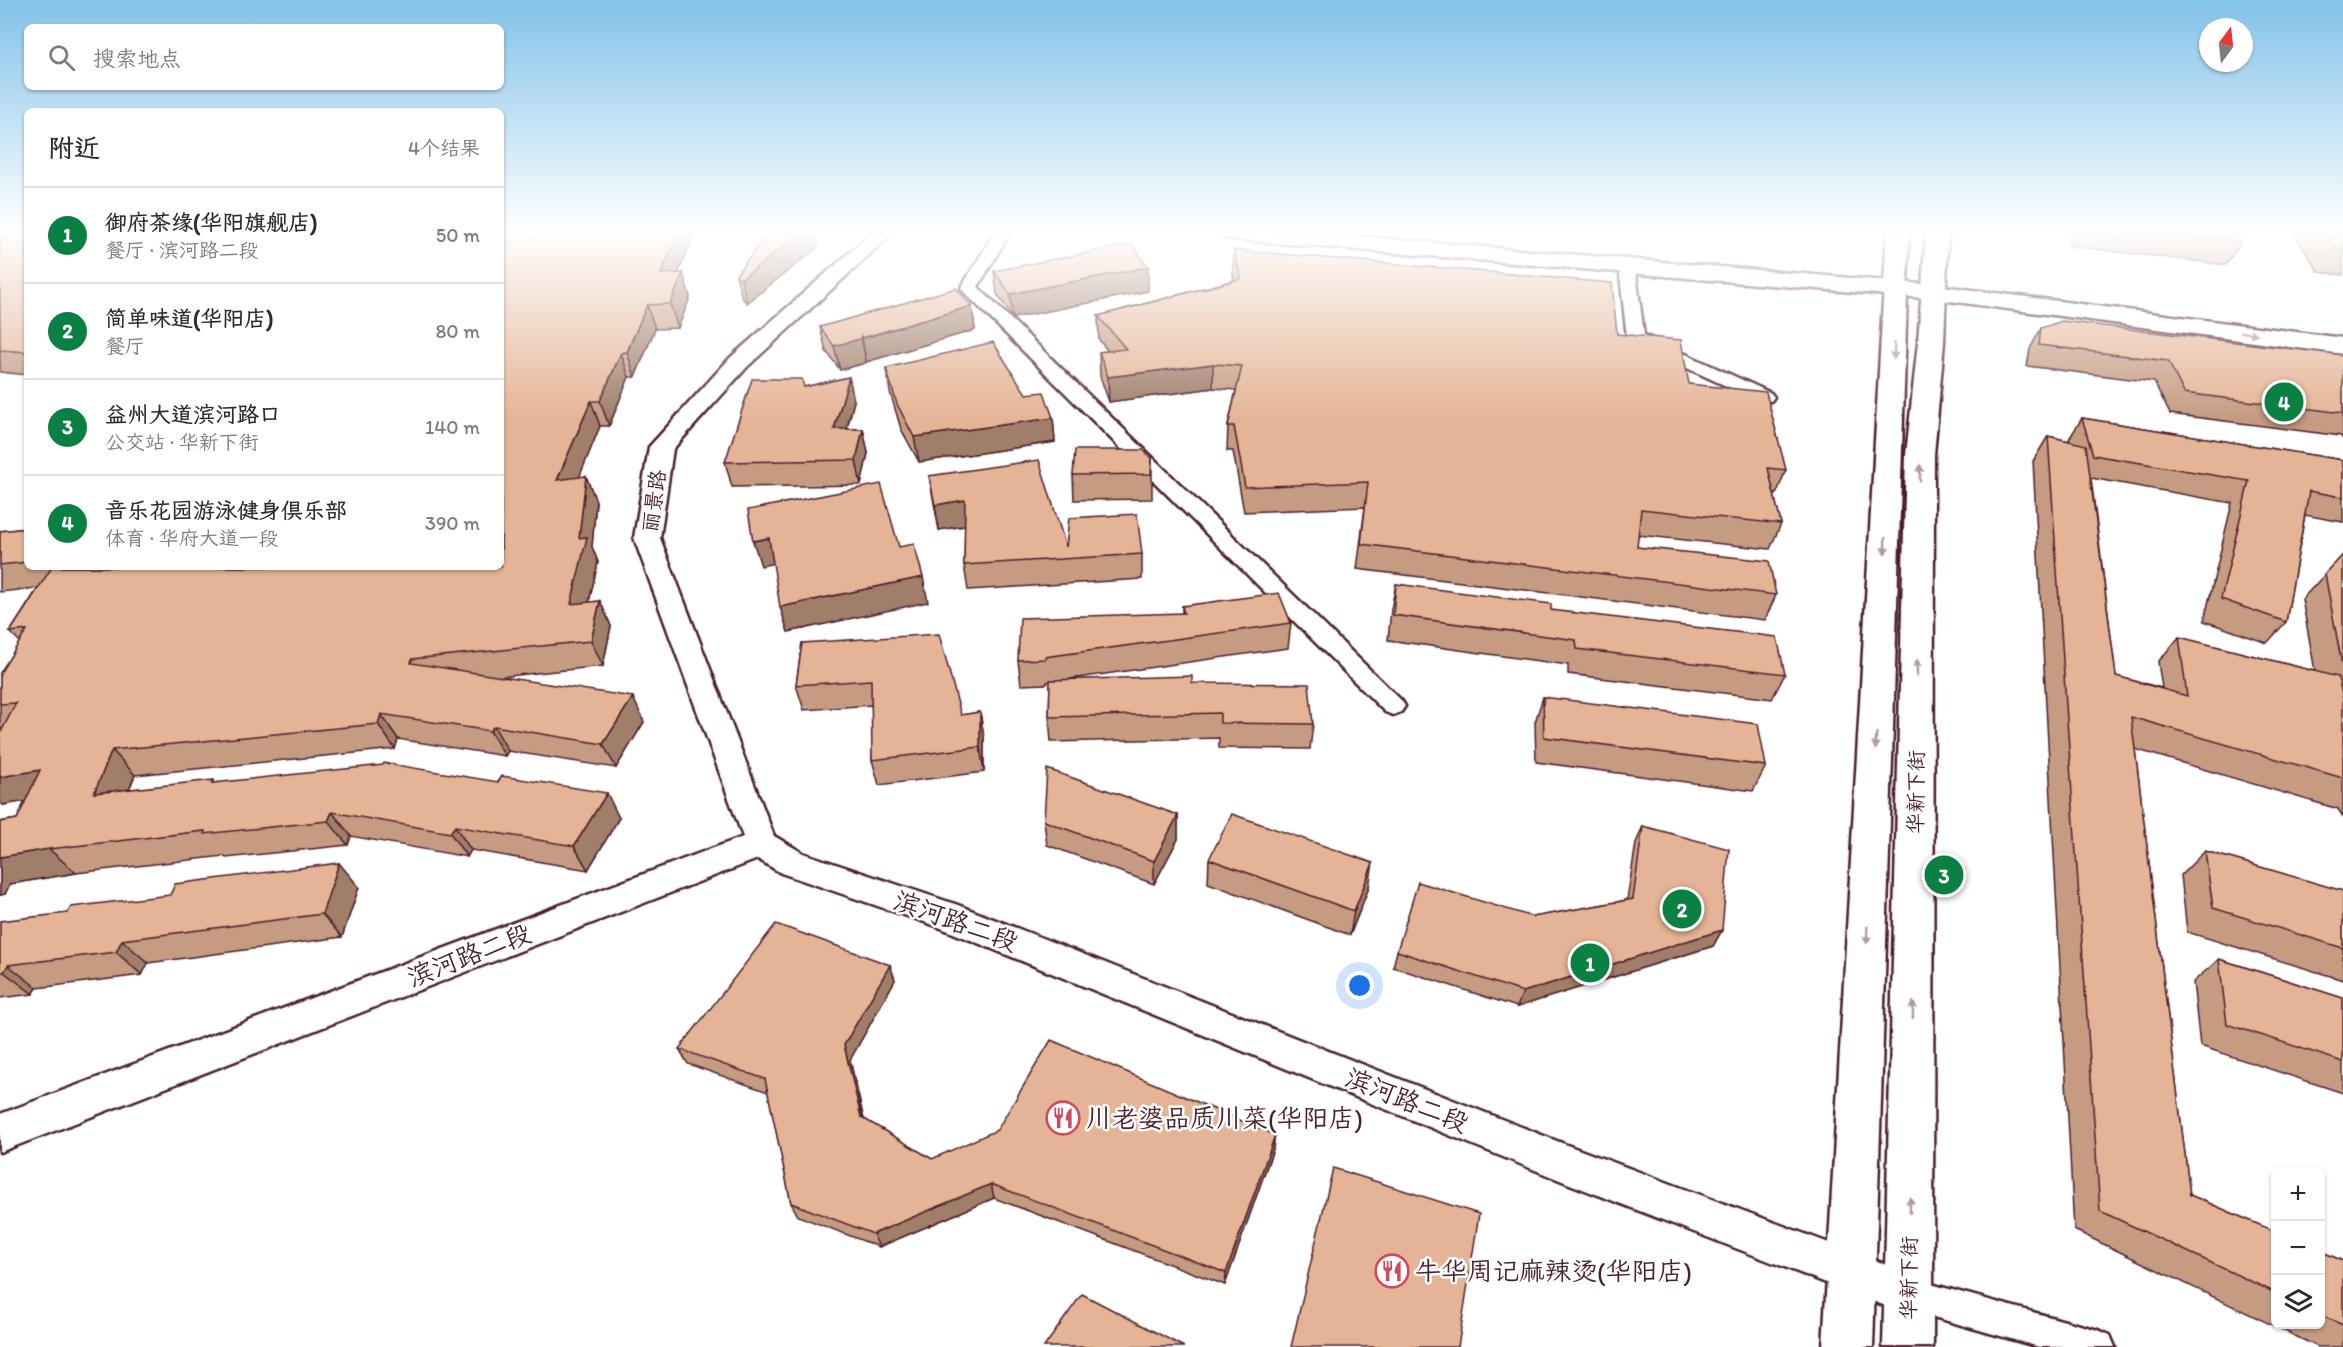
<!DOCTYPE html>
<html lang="zh">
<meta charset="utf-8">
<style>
:root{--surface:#fff;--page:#f7f7f7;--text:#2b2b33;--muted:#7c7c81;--line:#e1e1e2;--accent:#0b8043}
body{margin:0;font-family:Itim,"LXGW WenKai TC",sans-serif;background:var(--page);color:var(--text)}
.controls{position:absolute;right:18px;bottom:18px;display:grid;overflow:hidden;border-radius:9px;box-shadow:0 2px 4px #0004}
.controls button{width:54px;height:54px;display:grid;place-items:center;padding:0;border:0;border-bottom:2px solid var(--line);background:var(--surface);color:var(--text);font:30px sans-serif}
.compass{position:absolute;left:2199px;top:18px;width:54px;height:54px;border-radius:50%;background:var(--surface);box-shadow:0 2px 4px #0004;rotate:15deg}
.you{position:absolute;left:1360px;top:986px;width:21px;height:21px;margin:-15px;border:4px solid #fff;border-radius:50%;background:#1a73e8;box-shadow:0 0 0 9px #1a73e833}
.badge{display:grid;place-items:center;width:39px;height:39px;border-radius:50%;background:var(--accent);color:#fff;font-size:20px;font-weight:700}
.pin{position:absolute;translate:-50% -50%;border:3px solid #fff;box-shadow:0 2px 6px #0006}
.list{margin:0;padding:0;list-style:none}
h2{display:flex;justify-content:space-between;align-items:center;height:78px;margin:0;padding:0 24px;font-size:26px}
h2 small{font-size:20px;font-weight:400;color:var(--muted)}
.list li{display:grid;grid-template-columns:39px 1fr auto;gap:18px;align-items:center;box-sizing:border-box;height:96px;padding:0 24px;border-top:2px solid var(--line)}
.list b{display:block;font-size:22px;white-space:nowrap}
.list p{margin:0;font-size:20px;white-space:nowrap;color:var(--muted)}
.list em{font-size:20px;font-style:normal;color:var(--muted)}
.icon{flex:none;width:33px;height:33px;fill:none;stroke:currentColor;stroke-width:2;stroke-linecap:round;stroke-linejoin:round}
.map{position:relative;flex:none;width:2343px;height:1347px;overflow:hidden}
.search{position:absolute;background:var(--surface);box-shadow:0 2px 4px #0004;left:24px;top:24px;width:480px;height:66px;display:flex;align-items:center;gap:15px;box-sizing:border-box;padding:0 21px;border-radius:9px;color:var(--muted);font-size:22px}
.panel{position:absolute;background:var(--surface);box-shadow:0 2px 4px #0004;left:24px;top:108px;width:480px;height:462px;border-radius:9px}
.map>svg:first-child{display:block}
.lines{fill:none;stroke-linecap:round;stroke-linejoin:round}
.minor-casing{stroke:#4a1f2b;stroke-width:5}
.tertiary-casing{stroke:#4a1f2b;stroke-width:5}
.secondary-casing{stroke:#4a1f2b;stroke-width:5}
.primary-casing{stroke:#4a1f2b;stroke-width:5}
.minor{fill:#fff;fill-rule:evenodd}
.tertiary{fill:#fff;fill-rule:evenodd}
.secondary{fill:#fff;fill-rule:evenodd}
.primary{fill:#fff;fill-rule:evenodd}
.wall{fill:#c59b81;stroke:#4a1f2b;stroke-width:1.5}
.shaded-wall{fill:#a07e69;stroke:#4a1f2b;stroke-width:1.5}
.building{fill:#e5b496;stroke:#4a1f2b;stroke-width:1.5}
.oneway{fill:#ae9aa0}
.labels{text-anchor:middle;stroke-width:5;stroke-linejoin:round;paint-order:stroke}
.street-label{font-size:21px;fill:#4a1f2b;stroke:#fff}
.near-street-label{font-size:26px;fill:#4a1f2b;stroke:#fff}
.near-poi-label{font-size:26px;fill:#4a1f2b;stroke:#fff;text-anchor:start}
</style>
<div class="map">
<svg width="2343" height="1347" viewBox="0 0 2343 1347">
<rect width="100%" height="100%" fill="#fff"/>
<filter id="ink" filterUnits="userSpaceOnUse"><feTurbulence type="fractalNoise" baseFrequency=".0167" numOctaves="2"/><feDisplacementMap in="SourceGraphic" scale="12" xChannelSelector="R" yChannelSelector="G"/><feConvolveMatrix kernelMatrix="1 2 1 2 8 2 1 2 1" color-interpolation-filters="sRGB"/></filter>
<g filter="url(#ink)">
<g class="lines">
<g class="minor-casing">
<g id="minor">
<path d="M995,232H1010L978,287L1401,700L1405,706L1401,712L1393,715L1385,712L963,291L961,288Z"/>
<path d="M1627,261L1635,266L1644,335L1771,393L1774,397L1771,401H1759L1630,342L1627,338L1619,266Z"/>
<path d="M1909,1278L2098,1330L2110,1335L2115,1347H2039L1909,1310L1897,1306L1893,1294L1897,1282Z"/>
</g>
</g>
<g class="tertiary-casing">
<path id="tertiary" d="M873,232H894L747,367L673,449L660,538L774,836L803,853L958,905L1567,1145L1909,1273L1924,1279L1930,1294L1924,1309L1909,1315L1567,1183L936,926L781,873L758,859L0,1152V1114L743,837L634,538L649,447L731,357Z"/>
</g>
<g class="secondary-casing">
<path id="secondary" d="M1219,232H1306L1934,285L2343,338V354L1934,299L1230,239L1222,237Z"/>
</g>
<g class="primary-casing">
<g id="primary">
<path d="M1887,232H1909L1873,1347H1823Z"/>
<path d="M1926,232H1948L1944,342L1934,455L1933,1347H1883L1906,455L1918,342Z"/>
</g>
</g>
<use href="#minor" class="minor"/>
<use href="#tertiary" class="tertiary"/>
<use href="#secondary" class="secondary"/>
<use href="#primary" class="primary"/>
</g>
<g class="wall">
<path d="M0,232H27V375L0,372V242L5,239L0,237Z"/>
<path d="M598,232H695L678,273H683L690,297L678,328L655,329L635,377H629L609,426H600L579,477L586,476L596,501L592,547L598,562L589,602L600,601L611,626L603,666L499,677L644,722L616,768L508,751L505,756L398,739L395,749L135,775L129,789L216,783L619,818L588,870L471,850L467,857L351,836L348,845L226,858L224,856L76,873L10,884L5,894L0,895V822L17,819L25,801L3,805L2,730L0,727V673L20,642L10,632L38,588L0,592V531L27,528V567H501Z"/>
<path d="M769,232H815L818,247L747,303L742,298L736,275Z"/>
<path d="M2064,232H2236L2241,242L2226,265L2070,246Z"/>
<path d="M2293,232H2343V275L2319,272Z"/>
<path d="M1234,250L1617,334L1689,384L1786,470L1776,495H1774L1781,524L1770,549L1638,535L1637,547L1776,595L1765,620L1357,569L1365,507L1244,512L1233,451H1227L1228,426L1236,390L1213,388L1109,402L1100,376L1099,352L1108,351L1099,340L1098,316L1234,280L1233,274Z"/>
<path d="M994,271L1148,291L1013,318L997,294Z"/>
<path d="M972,306L975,330L866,362V361L865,363L840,370L826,351L820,327Z"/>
<path d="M2041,328L2343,355V440L2341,436L2170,414L2154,382L2027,366L2030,349Z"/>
<path d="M886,368L1026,394L1053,418L1055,442L919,462L901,429L890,392Z"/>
<path d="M849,377L854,401L847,429H863L868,453L861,485L732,487L725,462L804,387Z"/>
<path d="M2082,418L2343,460V522L2305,515L2286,622L2267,643L2204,621L2232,503L2091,478L2116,676L2162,688L2158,662L2179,637L2315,671L2302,599L2343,555V817L2338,809L2135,749L2190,1195L2276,1232V1324H2320V1251L2343,1261V1347H2318L2074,1230L2033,461L2048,436L2070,441L2069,439Z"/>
<path d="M1152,458V499L1074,500L1073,475Z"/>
<path d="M929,476L1066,547L1142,554V579L968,590L964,565L965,526L939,530Z"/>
<path d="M1396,584L1551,610L1785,674L1772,699L1568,674V665L1388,640L1391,609Z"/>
<path d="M1182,606L1291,623L1288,648L1070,679L1192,683L1313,724L1310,749L1219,748V738L1051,742L1049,717L1050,682H1047V684L1021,685L1018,660L1182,613Z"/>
<path d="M802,643L961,715L980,712L984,737V772L879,785L872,760V705L804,710L796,685Z"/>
<path d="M1543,697L1766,766L1753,791L1536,762L1535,722Z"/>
<path d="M1178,815V839L1154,884L1047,845L1044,821Z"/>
<path d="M1643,826L1722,930L1713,946L1517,1007L1393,967L1397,951L1533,917L1627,900L1636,843Z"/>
<path d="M2205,851L2343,891V980L2187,932L2181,875Z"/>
<path d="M1209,859L1369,887L1350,935L1208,883Z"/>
<path d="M359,887L342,937L148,963L142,975L37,988L33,994L0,998V921Z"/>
<path d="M2219,959L2343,998V1093L2200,1046L2193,982Z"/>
<path d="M890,965L895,980L850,1060L864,1119L932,1159L1273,1149L1225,1285L994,1198L879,1247L798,1216L791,1203L768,1092L688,1064L679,1049Z"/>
</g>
<g class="shaded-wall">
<path d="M679,232H695L668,297L661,274Z"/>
<path d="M803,232H815L818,247L747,303L741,279Z"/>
<path d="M1148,267V291L1013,318L1010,294Z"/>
<path d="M683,273L690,297L678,328L670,304Z"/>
<path d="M647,305L655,329L635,377L627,352Z"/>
<path d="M972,306L975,330L866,362L862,338Z"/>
<path d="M861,336L866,361L865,363L840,370L834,346Z"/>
<path d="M621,353L629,377L609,426L600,401Z"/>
<path d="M1213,364V388L1109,402L1108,377Z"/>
<path d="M849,377L854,401L840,454L834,429Z"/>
<path d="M591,401L600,426L568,505L557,480Z"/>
<path d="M1053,418L1055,442L919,462L914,437Z"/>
<path d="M863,429L868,453L861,485L856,460Z"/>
<path d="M586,476L596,501L592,547L598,562L583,629L571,604Z"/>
<path d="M965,500L969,525L939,530L935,505Z"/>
<path d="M769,538L776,563L761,566L753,541Z"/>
<path d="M923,577L928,602L788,632L780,607Z"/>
<path d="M600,601L611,626L603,666L591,641Z"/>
<path d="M633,697L644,722L616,768L603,744Z"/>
<path d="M980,712L984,737V772L980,747Z"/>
<path d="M381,714L398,739L395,749L378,724Z"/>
<path d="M494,726L508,751L505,756L490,731Z"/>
<path d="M112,750L135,775L118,817L94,793Z"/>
<path d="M40,770L65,795L3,805L0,802V777Z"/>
<path d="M607,793L619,818L588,870L574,846Z"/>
<path d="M332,812L351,836L348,845L328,821Z"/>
<path d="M1178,815V839L1154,884V861Z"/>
<path d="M455,826L471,850L467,857L450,833Z"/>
<path d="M49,849L76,873L10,884L5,894L0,895V857Z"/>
<path d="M339,863L359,887L342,937L322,914Z"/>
<path d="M1373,863L1369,887L1350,935L1354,911Z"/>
<path d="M1722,930L1713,946L1517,1007L1523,992Z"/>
<path d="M122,940L148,963L142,975L116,952Z"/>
<path d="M8,965L37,988L33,994L4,972Z"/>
<path d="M890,965L895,980L850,1060L866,1131L861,1117L844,1045Z"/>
<path d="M1275,1135L1273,1149L1225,1285L1226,1273Z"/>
<path d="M991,1184L994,1198L879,1247L873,1234Z"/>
</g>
<g class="building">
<path d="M16,232H27V352L0,350V242Z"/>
<path d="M598,232H679L661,274L683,273L670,304L647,305L627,352L621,353L600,401H591L557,480L586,476L579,538L587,537L571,604L600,601L591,641L412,659L411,663L633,697L603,744L494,726L490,731L381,714L378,724L112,750L94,793L214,780L212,783L383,765L384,763L498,782L502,776L607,793L574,846L455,826L450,833L332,812L328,821L204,834L205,831L49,849L0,857V822L17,819L40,770L0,777V734L16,703L0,704V673L27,630L10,632L52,567H501V235L598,233Z"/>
<path d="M769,232H803L741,279L736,275Z"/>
<path d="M2160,232H2236L2241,242Z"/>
<path d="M2324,232H2343V250L2336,249Z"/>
<path d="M1132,244L1148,267L1010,294L994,271Z"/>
<path d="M1234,250L1612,283L1617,334L1681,340L1689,384L1766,392L1786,470L1768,468L1781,524L1641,509L1637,547L1769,561L1776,595L1361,544L1368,482L1245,487L1234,426H1228L1242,366L1213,364L1108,377L1099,352L1126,349L1098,316L1241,279Z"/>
<path d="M956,288L972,306L862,338L861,336L860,339L834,346L820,327Z"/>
<path d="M2062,321L2343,355V413L2184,393L2168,361L2039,345L2041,328Z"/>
<path d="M993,342L1026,394L1044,392L1053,418L914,437L897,404L886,368Z"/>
<path d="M849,377L834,429H863L856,460L725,462L752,379H802L804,387Z"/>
<path d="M2082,418L2343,460V497L2309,491L2286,622L2221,599L2249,481L2093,455Z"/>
<path d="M2048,436L2086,445L2116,676L2187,696L2179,637L2338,677L2343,699V778L2131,717L2190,1195L2276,1232V1293L2100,1211Z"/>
<path d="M1075,450H1143L1152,458L1151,474L1073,475Z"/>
<path d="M1039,460L1066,547L1069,518L1137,514L1142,554L964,565L965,500L935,505L929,476Z"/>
<path d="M881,484L899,547L914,544L923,577L780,607L769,538L753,541L748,510Z"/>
<path d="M27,528V562L0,565V531Z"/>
<path d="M2343,555V670L2325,574Z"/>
<path d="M1396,584L1551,604V610L1777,637L1785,674L1577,649L1576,640L1393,615Z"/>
<path d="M1279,593L1291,623L1045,657V659L1018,660L1020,618L1184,613L1182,606Z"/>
<path d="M939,634L961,715L980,712V747L872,760L871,680L796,685L802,643Z"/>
<path d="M1192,676V683L1309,684L1313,724L1220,723V713L1049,717L1050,680Z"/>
<path d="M1543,697L1758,724L1766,766L1544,737Z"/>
<path d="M1047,769L1178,815L1154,861L1044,821Z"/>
<path d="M1232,814L1373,863L1354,911L1209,859Z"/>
<path d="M1643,826L1729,849L1722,930L1523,992L1397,951L1418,882L1533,917L1633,899Z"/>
<path d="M2205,851L2343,891V948L2213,908Z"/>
<path d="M339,863L322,914L122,940L116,952L8,965L4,972H0V921L67,913L71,907L170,895L175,884Z"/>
<path d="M776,924L890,965L844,1045L861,1117L932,1159L997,1130L1051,1040L1275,1135L1226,1273L991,1184L873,1234L791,1203L765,1079L679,1049Z"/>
<path d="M2219,959L2343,998V1062L2227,1024Z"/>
<path d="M1333,1168L1479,1214L1458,1347H1291Z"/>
<path d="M2320,1251L2343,1261V1325L2320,1315Z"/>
<path d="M1082,1294L1184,1347H1044Z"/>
</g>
<defs><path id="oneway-solid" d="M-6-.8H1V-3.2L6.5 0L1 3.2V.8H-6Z" transform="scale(1.5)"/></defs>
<g class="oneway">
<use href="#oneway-solid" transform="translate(2249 333) rotate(8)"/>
<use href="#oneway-solid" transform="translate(1894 351) rotate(93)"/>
<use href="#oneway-solid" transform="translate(1920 473) rotate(-89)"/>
<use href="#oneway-solid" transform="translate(1885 546) rotate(93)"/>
<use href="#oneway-solid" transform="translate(1917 668) rotate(-89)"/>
<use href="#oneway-solid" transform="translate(1876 741) rotate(93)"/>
<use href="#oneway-solid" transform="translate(1867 935) rotate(93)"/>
<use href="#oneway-solid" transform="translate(1913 1010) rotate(-89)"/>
<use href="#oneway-solid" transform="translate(1910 1205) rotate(-89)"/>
</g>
</g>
<linearGradient id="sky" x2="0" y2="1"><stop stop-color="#82c2e9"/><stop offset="0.55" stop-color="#fff"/><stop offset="1" stop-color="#fff" stop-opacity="0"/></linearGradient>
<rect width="2343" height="420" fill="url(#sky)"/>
<defs>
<g id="restaurant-ring" transform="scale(1.725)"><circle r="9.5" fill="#fff" stroke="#d1495b" stroke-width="1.5"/><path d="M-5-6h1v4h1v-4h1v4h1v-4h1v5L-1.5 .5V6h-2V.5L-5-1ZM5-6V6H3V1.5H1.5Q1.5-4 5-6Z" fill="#d1495b"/></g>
</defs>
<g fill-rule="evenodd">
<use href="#restaurant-ring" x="1063" y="1118"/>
<use href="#restaurant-ring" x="1392" y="1271"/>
</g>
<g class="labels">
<g class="street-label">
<text transform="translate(654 501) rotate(-82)" y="7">丽景路</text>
<text transform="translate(1916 792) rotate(-89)" y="7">华新下街</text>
<text transform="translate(1909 1278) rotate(-89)" y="7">华新下街</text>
</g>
<g class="near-street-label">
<text transform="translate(956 921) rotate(20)" y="9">滨河路二段</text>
<text transform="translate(469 955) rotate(-21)" y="9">滨河路二段</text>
<text transform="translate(1407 1100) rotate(22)" y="9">滨河路二段</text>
</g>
<g class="near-poi-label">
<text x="1086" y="1127">川老婆品质川菜(华阳店)</text>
<text x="1415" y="1280">牛华周记麻辣烫(华阳店)</text>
</g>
</g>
</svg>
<div class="controls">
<button>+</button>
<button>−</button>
<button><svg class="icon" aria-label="layers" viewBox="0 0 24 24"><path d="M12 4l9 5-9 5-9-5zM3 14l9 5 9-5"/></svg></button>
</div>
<svg class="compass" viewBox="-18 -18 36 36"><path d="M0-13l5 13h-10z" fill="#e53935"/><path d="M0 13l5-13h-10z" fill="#7c7c81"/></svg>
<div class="you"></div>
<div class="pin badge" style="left:1590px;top:963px">1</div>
<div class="pin badge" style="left:1682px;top:909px">2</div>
<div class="pin badge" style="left:1944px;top:875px">3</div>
<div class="pin badge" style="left:2284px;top:402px">4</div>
<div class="search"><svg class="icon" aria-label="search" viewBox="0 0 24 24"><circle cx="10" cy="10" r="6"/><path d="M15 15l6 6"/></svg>搜索地点</div>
<section class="panel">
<h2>附近<small>4个结果</small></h2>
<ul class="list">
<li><span class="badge">1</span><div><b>御府茶缘(华阳旗舰店)</b><p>餐厅 · 滨河路二段</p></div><em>50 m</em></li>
<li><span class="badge">2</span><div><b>简单味道(华阳店)</b><p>餐厅</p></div><em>80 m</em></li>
<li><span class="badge">3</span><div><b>益州大道滨河路口</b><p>公交站 · 华新下街</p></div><em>140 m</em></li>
<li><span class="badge">4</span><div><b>音乐花园游泳健身俱乐部</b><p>体育 · 华府大道一段</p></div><em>390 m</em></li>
</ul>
</section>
</div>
